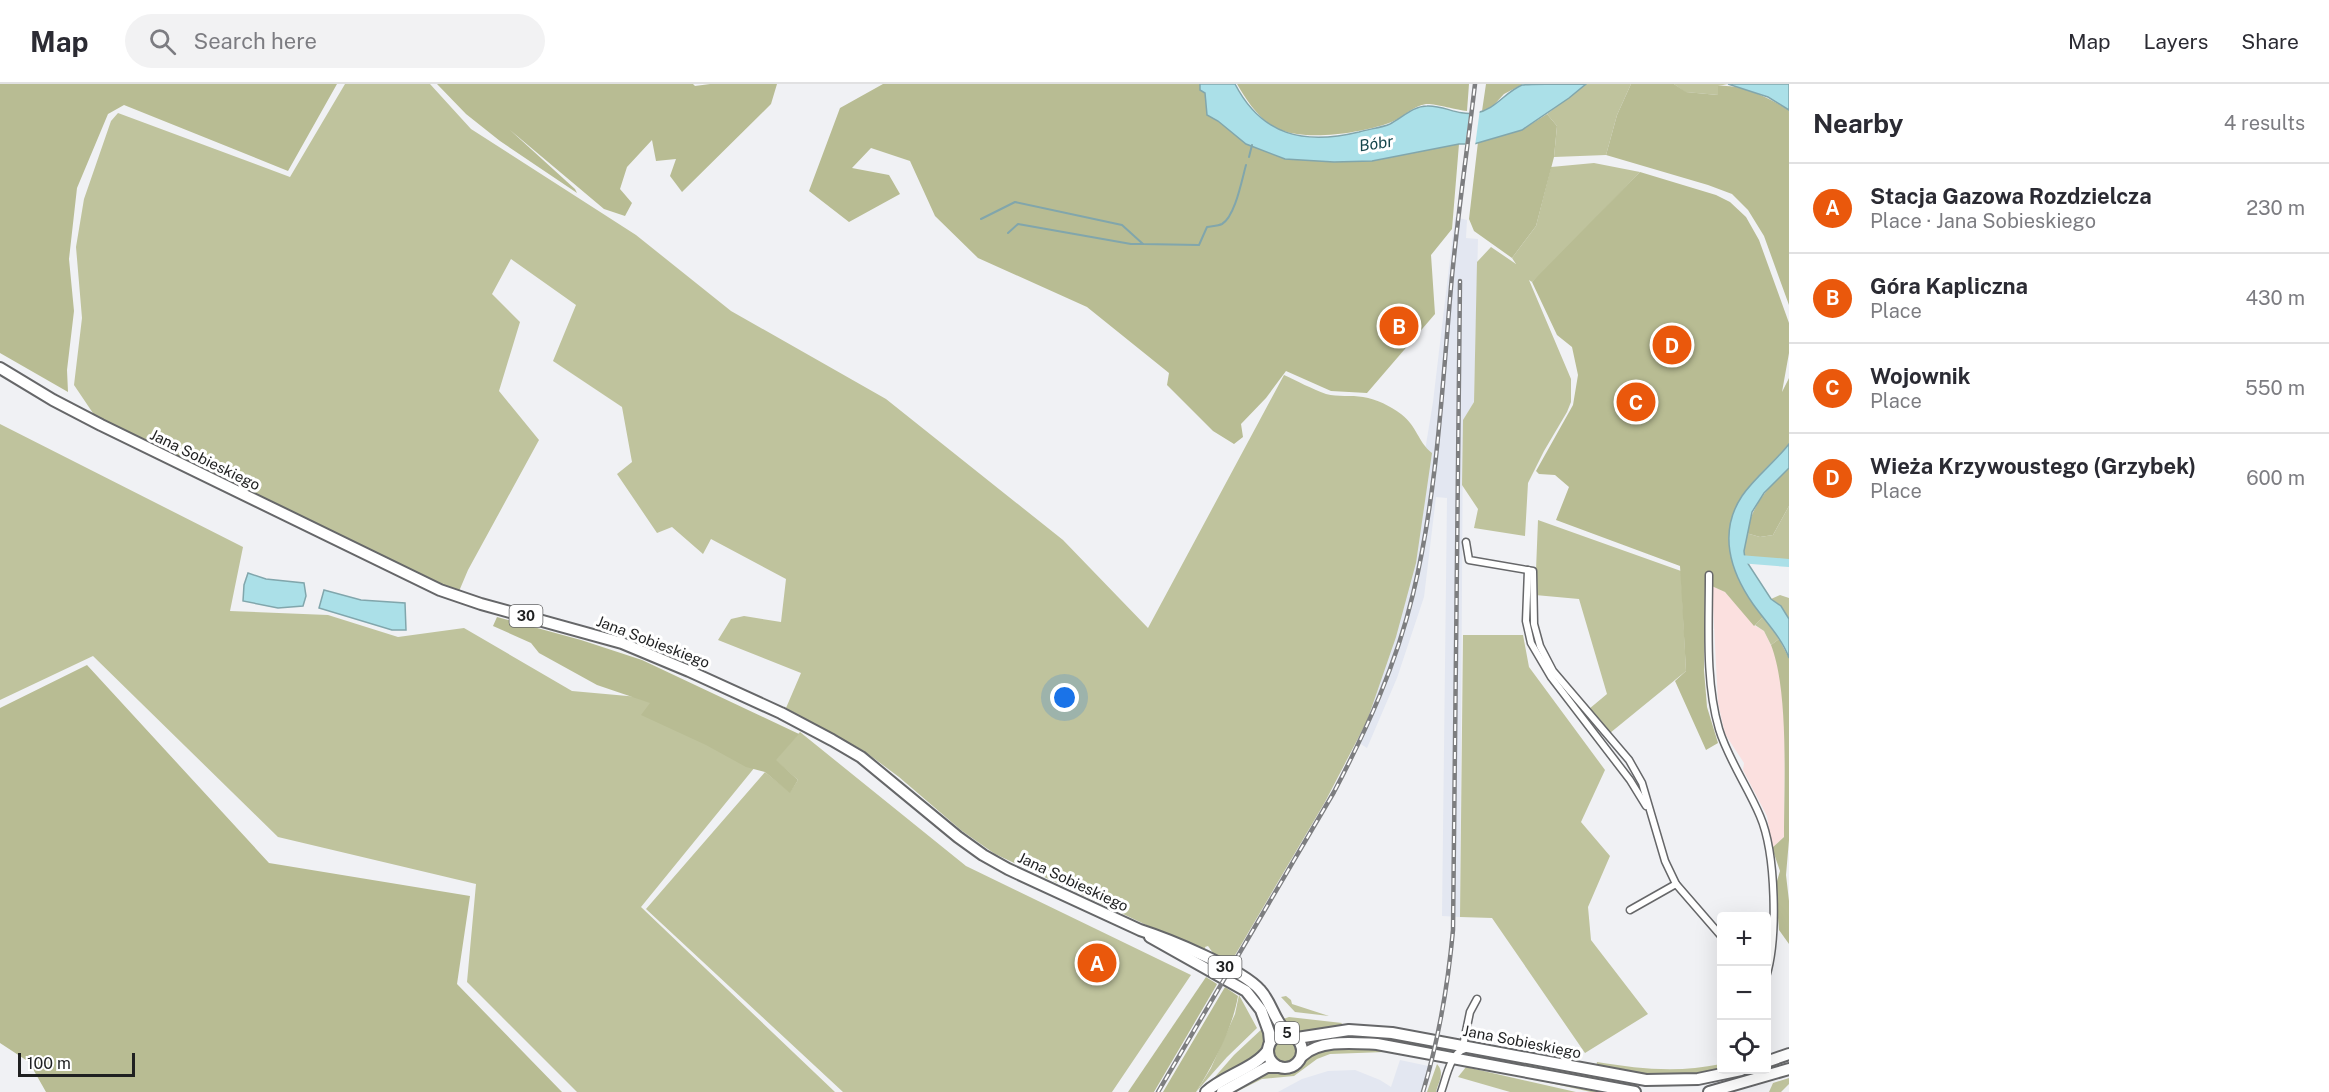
<!DOCTYPE html>
<meta charset="utf-8">
<style>
:root{--surface:#fff;--page:#f2f2f3;--text:#2b2b33;--muted:#7c7c81;--line:#e1e1e2;--accent:#ea580c}
body{margin:0;font-family:"Public Sans",sans-serif;background:var(--page);color:var(--text)}
.controls{position:absolute;right:18px;bottom:18px;display:grid;overflow:hidden;border-radius:6px;box-shadow:0 6px 24px #0002}
.controls button{width:54px;height:54px;display:grid;place-items:center;padding:0;border:0;border-bottom:2px solid var(--line);background:var(--surface);color:var(--text);font:30px sans-serif}
.scale{position:absolute;left:18px;bottom:15px;width:117px;box-sizing:border-box;padding-left:6px;border:3px solid #1f2021;border-top:0;font-size:16px;line-height:21px;white-space:nowrap;color:#1f2021;-webkit-text-stroke:4px #fff;paint-order:stroke}
.you{position:absolute;left:1065px;top:614px;width:21px;height:21px;margin:-15px;border:4px solid #fff;border-radius:50%;background:#1a73e8;box-shadow:0 0 0 9px #1a73e833}
.badge{display:grid;place-items:center;width:39px;height:39px;border-radius:50%;background:var(--accent);color:#fff;font-size:20px;font-weight:700}
.pin{position:absolute;translate:-50% -50%;border:3px solid #fff;box-shadow:0 2px 6px #0006}
.list{margin:0;padding:0;list-style:none}
h2{display:flex;justify-content:space-between;align-items:center;height:78px;margin:0;padding:0 24px;font-size:26px}
h2 small{font-size:20px;font-weight:400;color:var(--muted)}
.list li{display:grid;grid-template-columns:39px 1fr auto;gap:18px;align-items:center;box-sizing:border-box;height:90px;padding:0 24px;border-top:2px solid var(--line)}
.list b{display:block;font-size:22px;white-space:nowrap}
.list p{margin:0;font-size:20px;white-space:nowrap;color:var(--muted)}
.list em{font-size:20px;font-style:normal;color:var(--muted)}
.icon{flex:none;width:33px;height:33px;fill:none;stroke:currentColor;stroke-width:2;stroke-linecap:round;stroke-linejoin:round}
.map{position:relative;flex:none;width:1789px;height:1008px;overflow:hidden}
header{display:flex;align-items:center;gap:36px;box-sizing:border-box;height:84px;padding:0 30px;background:var(--surface);border-bottom:2px solid var(--line)}
header strong{font-size:28px}
nav{display:flex;gap:33px;margin-inline-start:auto;font-size:21px}
.search{width:420px;height:54px;background:var(--page);display:flex;align-items:center;gap:15px;box-sizing:border-box;padding:0 21px;border-radius:33px;color:var(--muted);font-size:22px}
main{display:flex}
aside{flex:1;background:var(--surface)}
.map>svg:first-child{display:block}
.built{fill:#e3e7f1}
.industrial{fill:#fbe0df}
.green{fill:#bfc39d}
.forest{fill:#b8bc93}
.water{fill:#abe0e8;stroke:#81a6ac;stroke-width:1.5}
.pier{fill:#f0f1f4}
.lines{fill:none;stroke-linecap:round;stroke-linejoin:round}
.stream{stroke:#81a6ac;stroke-width:2}
.canal{stroke:#abe0e8;stroke-width:8}
.street-casing{stroke:#666769;stroke-width:9}
.primary-casing{stroke:#666769;stroke-width:14}
.street{stroke:#fff;stroke-width:6}
.primary{stroke:#fff;stroke-width:10}
.rail-casing{stroke:#7d7e80;stroke-width:4.5}
.rail{stroke:#fff;stroke-width:2;stroke-dasharray:7;stroke-linecap:butt}
.labels{text-anchor:middle;stroke-width:6;stroke-linejoin:round;paint-order:stroke}
.shield{fill:#fff;stroke:#626364;stroke-width:1.5}
.shield-label{font-size:14px;font-weight:bold;fill:#1f2021}
.street-label{font-size:15px;fill:#1f2021;stroke:#fff}
.water-label{font-size:16px;font-style:italic;fill:#16464c;stroke:#fff}
</style>
<header>
<strong>Map</strong>
<div class="search"><svg class="icon" aria-label="search" viewBox="0 0 24 24"><circle cx="10" cy="10" r="6"/><path d="M15 15l6 6"/></svg>Search here</div>
<nav><a>Map</a><a>Layers</a><a>Share</a></nav>
</header>
<main>
<div class="map">
<svg width="1789" height="1008" viewBox="0 0 1789 1008">
<rect width="100%" height="100%" fill="#f0f1f4"/>
<g class="built">
<path d="M1455,133L1467,136L1466,154L1478,155L1474,318L1463,337L1460,833L1442,832L1447,414L1436,413L1424,513L1397,594L1367,664L1350,653L1400,519L1433,318Z"/>
<path d="M1400,976L1433,983L1425,1008H1278L1302,995L1328,987L1355,986L1380,996L1391,1003Z"/>
</g>
<path class="industrial" d="M1712,502L1725,508L1754,541L1764,547L1779,577L1785,621L1784,753L1772,764L1767,732L1743,686L1744,679L1725,650L1718,619Z"/>
<g class="green">
<path d="M345,0H430L471,45L636,151L731,227L886,315L1063,456L1148,544L1284,291C1297,297 1312,305 1326,310C1338,313 1351,311 1363,313C1377,315 1390,322 1401,330C1418,343 1417,357 1432,369L1416,479L1396,553L1367,637L1325,718L1231,878L1213,869L1208,862L1205,863L1206,869L995,770L962,747L899,693L864,667L786,624L801,589L718,556L731,535L744,532L781,538L786,495L711,455L703,470L672,443L657,449L617,390L632,378L622,323L553,277L576,221L511,175L492,210L520,238L499,307L539,356L468,486L457,512L101,341L74,301L82,234L76,163L84,115L111,37L118,29L290,93Z"/>
<path d="M1586,0H1631L1617,31L1606,71L1554,73L1557,42L1547,30Z"/>
<path d="M1674,0H1728L1718,2V11L1685,8Z"/>
<path d="M1594,79L1640,88L1547,185L1532,198L1529,196L1571,295V318L1567,328L1544,367L1528,399L1525,452L1474,444L1478,425L1462,401L1463,336L1474,318L1477,178L1491,163L1516,180L1512,174L1536,142L1551,83Z"/>
<path d="M0,340L243,463L230,527L328,531L398,553L464,544L572,607L661,615L764,672L641,823L835,1008H577L467,898L476,800L278,753L93,572L0,616Z"/>
<path d="M1789,422V479L1745,475L1744,467L1746,449L1760,453L1773,451Z"/>
<path d="M1538,436L1681,487L1686,587L1610,649L1589,625L1607,610L1579,515L1535,511Z"/>
<path d="M1780,511L1789,514V535L1781,522L1771,515Z"/>
<path d="M1763,533L1779,555L1771,561L1764,547L1755,541Z"/>
<path d="M1463,551H1523L1529,583L1605,686L1581,738L1610,772L1588,823L1591,856L1648,930L1585,969L1492,834L1460,833Z"/>
<path d="M800,648L966,782L1191,891L1112,1008H843L646,825L765,688L790,708L798,696L775,676Z"/>
<path d="M1239,911L1257,944L1227,973L1196,1008L1211,984L1235,930Z"/>
<path d="M1281,913L1286,912L1291,916L1292,920L1329,932L1295,928Z"/>
<path d="M1289,933L1342,939L1339,944L1305,951L1286,942L1280,936Z"/>
<path d="M1264,943L1266,950L1259,971L1207,1002L1234,971Z"/>
<path d="M1378,952L1440,962L1447,967L1377,956L1309,961L1310,959L1342,953Z"/>
<circle cx="1285" cy="966" r="12"/>
<path d="M1341,964C1355,964 1373,961 1385,968L1330,970L1317,975L1294,992L1262,995L1236,1008H1228L1267,987L1287,989L1297,987L1311,970Z"/>
<path d="M1479,969L1646,1000L1698,999L1748,989C1690,1008 1632,1004 1572,992C1541,986 1509,980 1478,974Z"/>
<path d="M1597,978C1640,985 1678,989 1721,980L1722,986C1680,997 1637,990 1596,983Z"/>
<path d="M1437,980C1445,989 1439,997 1436,1008H1427Z"/>
<path d="M1466,983L1576,1008H1510L1458,993Z"/>
<path d="M1500,988L1610,1008H1591Z"/>
<path d="M1789,994V1000L1781,1008H1769L1773,999Z"/>
</g>
<g class="forest">
<path d="M0,0H337L288,87L124,21L108,30L77,104L69,175L74,227L67,286L68,308L0,269Z"/>
<path d="M437,0H693L695,2L710,0H777L771,20L682,108L670,92L676,75L656,77L652,56L627,83L620,105L632,119L625,132L604,125L510,46L575,105L577,109L500,57L466,30Z"/>
<path d="M883,0H1200V6L1205,9L1208,31L1218,37L1372,77L1459,60L1452,145L1431,171L1435,230L1367,309L1331,307L1286,287L1266,314L1241,340L1243,353L1234,360L1213,347L1167,301L1169,289L1087,223L978,174L935,132L910,77L871,64L852,84L889,91L900,110L849,138L809,107L840,24Z"/>
<path d="M1237,0H1469L1467,27C1457,26 1433,19 1426,20C1412,22 1402,35 1389,39C1361,49 1308,57 1281,46C1261,39 1247,17 1237,0Z"/>
<path d="M1486,0H1523L1504,10L1491,24L1482,27Z"/>
<path d="M1631,0H1674L1686,8L1718,11V2C1742,0 1769,14 1789,26V221L1764,152L1748,126L1732,110L1708,101L1606,71L1617,31Z"/>
<path d="M1547,30L1557,42L1554,73L1536,142L1512,174L1474,147L1469,135L1478,58L1522,46Z"/>
<path d="M1640,88L1716,111L1730,118L1746,133L1759,156L1789,239V269L1782,308L1789,294V360C1774,378 1754,393 1742,413C1715,455 1735,498 1763,533L1754,542L1725,508L1705,499L1704,586L1707,623L1718,659L1706,666L1675,597L1686,587L1680,482L1556,436L1569,403L1555,391L1539,390L1536,387L1573,321L1578,291L1572,263L1557,251L1532,198Z"/>
<path d="M1789,384V422L1773,451L1760,453L1746,449C1754,418 1766,406 1789,384Z"/>
<path d="M497,533L581,556L642,576L799,650L776,676L798,696L790,709L765,688L746,683L706,661L641,631L650,619L597,601L539,569L531,559L493,542Z"/>
<path d="M1779,555L1789,574V756L1786,791L1789,817V860L1779,846L1777,821V797L1780,787L1772,764L1784,753C1784,700 1789,607 1771,561Z"/>
<path d="M87,581L269,779L470,812L457,900L562,1008H46L29,978L0,959V624Z"/>
<path d="M1206,893L1217,900L1216,902L1154,1008H1128Z"/>
<path d="M1225,903L1238,912C1232,946 1214,979 1196,1008H1163Z"/>
</g>
<g class="water">
<path d="M1200,0H1235C1262,52 1304,61 1359,48C1368,45 1381,44 1390,40C1402,34 1413,22 1427,22C1444,21 1457,32 1476,29C1495,26 1505,8 1522,1C1531,0 1574,0 1586,0L1569,14L1522,46L1474,60H1459L1372,77L1334,78L1285,75L1246,60L1218,37L1207,31L1205,9L1200,6Z"/>
<path d="M1728,0H1789V26L1768,13Z"/>
<path d="M1789,360V384L1764,409L1752,428L1744,467L1745,475L1771,515L1781,522L1789,535V574C1782,554 1765,537 1753,520C1730,487 1718,448 1742,412C1755,393 1775,378 1789,360Z"/>
<path d="M248,489L266,495L304,499L306,512L303,522L278,524L243,517L244,501Z"/>
<path d="M324,506L361,516L405,519L406,546H392L319,524Z"/>
</g>
<path class="pier" d="M1480,25L1475,62L1465,63L1470,26Z"/>
<g class="lines">
<g class="stream">
<path d="M1249,73L1252,61"/>
<path d="M981,135L1015,118L1122,141L1143,160L1199,161L1207,143C1212,142 1218,142 1222,140C1235,133 1242,95 1246,81"/>
<path d="M1008,149L1018,140L1131,160H1143"/>
</g>
<path class="canal" d="M1739,475L1789,479"/>
<g class="street-casing">
<g id="street">
<path d="M1466,458L1469,476L1533,487L1534,540L1540,562L1553,587L1629,676L1642,699L1665,777L1676,800"/>
<path d="M1528,486L1526,537L1531,559L1551,593L1630,696L1646,722"/>
<path d="M1709,491C1709,542 1705,597 1719,645C1728,675 1748,703 1760,732C1776,769 1778,855 1766,893"/>
<path d="M1630,826L1676,800L1722,853"/>
<path d="M1463,962L1470,928L1477,915"/>
<path d="M1441,1008C1446,995 1450,969 1465,965"/>
</g>
</g>
<g class="primary-casing">
<g id="primary">
<path d="M0,284L53,316L101,341L440,506L481,520L622,559L689,587L781,629L832,656L861,673L958,753L983,771L1008,785L1140,846C1168,855 1242,885 1260,906C1272,919 1274,937 1287,949"/>
<path d="M1150,853L1246,907L1261,926L1269,948L1270,958"/>
<circle cx="1285" cy="967" r="17"/>
<path d="M1297,954L1349,946L1392,949L1646,996L1698,995L1741,986"/>
<path d="M1302,972C1320,955 1354,959 1377,960L1635,1008"/>
<path d="M1766,978L1789,970"/>
<path d="M1206,1008C1223,992 1256,984 1268,966"/>
<path d="M1222,1008L1267,983H1279"/>
<path d="M1709,1008L1789,985"/>
</g>
</g>
<use href="#street" class="street"/>
<use href="#primary" class="primary"/>
<g class="rail-casing">
<g id="rail">
<path d="M1158,1008L1334,708C1367,645 1396,581 1413,510C1437,410 1442,306 1451,203C1457,135 1467,68 1475,0"/>
<path d="M1423,1008C1439,954 1448,901 1453,846L1460,197"/>
</g>
</g>
<use href="#rail" class="rail"/>
</g>
<g class="labels">
<g class="shield">
<rect x="509.5" y="521" width="33" height="22" rx="4.5"/>
<rect x="1208.5" y="872" width="33" height="22" rx="4.5"/>
<rect x="1275" y="938" width="24" height="22" rx="4.5"/>
</g>
<g class="shield-label">
<text x="526" y="537">30</text>
<text x="1225" y="888">30</text>
<text x="1287" y="954">5</text>
</g>
<g class="street-label">
<text transform="translate(205 376) rotate(26)" y="5">Jana Sobieskiego</text>
<text transform="translate(653 558) rotate(21)" y="5">Jana Sobieskiego</text>
<text transform="translate(1073 798) rotate(25)" y="5">Jana Sobieskiego</text>
<text transform="translate(1522 958) rotate(11)" y="5">Jana Sobieskiego</text>
</g>
<g class="water-label">
<text transform="translate(1376 59) rotate(-9)" y="6">Bóbr</text>
</g>
</g>
</svg>
<div class="controls">
<button>+</button>
<button>−</button>
<button><svg class="icon" aria-label="locate" viewBox="0 0 24 24"><circle cx="12" cy="12" r="6"/><path d="M12 2v4M12 18v4M2 12h4M18 12h4"/></svg></button>
</div>
<div class="scale">100 m</div>
<div class="you"></div>
<div class="pin badge" style="left:1097px;top:879px">A</div>
<div class="pin badge" style="left:1399px;top:242px">B</div>
<div class="pin badge" style="left:1636px;top:318px">C</div>
<div class="pin badge" style="left:1672px;top:261px">D</div>
</div>
<aside>
<h2>Nearby<small>4 results</small></h2>
<ul class="list">
<li><span class="badge">A</span><div><b>Stacja Gazowa Rozdzielcza</b><p>Place · Jana Sobieskiego</p></div><em>230 m</em></li>
<li><span class="badge">B</span><div><b>Góra Kapliczna</b><p>Place</p></div><em>430 m</em></li>
<li><span class="badge">C</span><div><b>Wojownik</b><p>Place</p></div><em>550 m</em></li>
<li><span class="badge">D</span><div><b>Wieża Krzywoustego (Grzybek)</b><p>Place</p></div><em>600 m</em></li>
</ul>
</aside>
</main>
